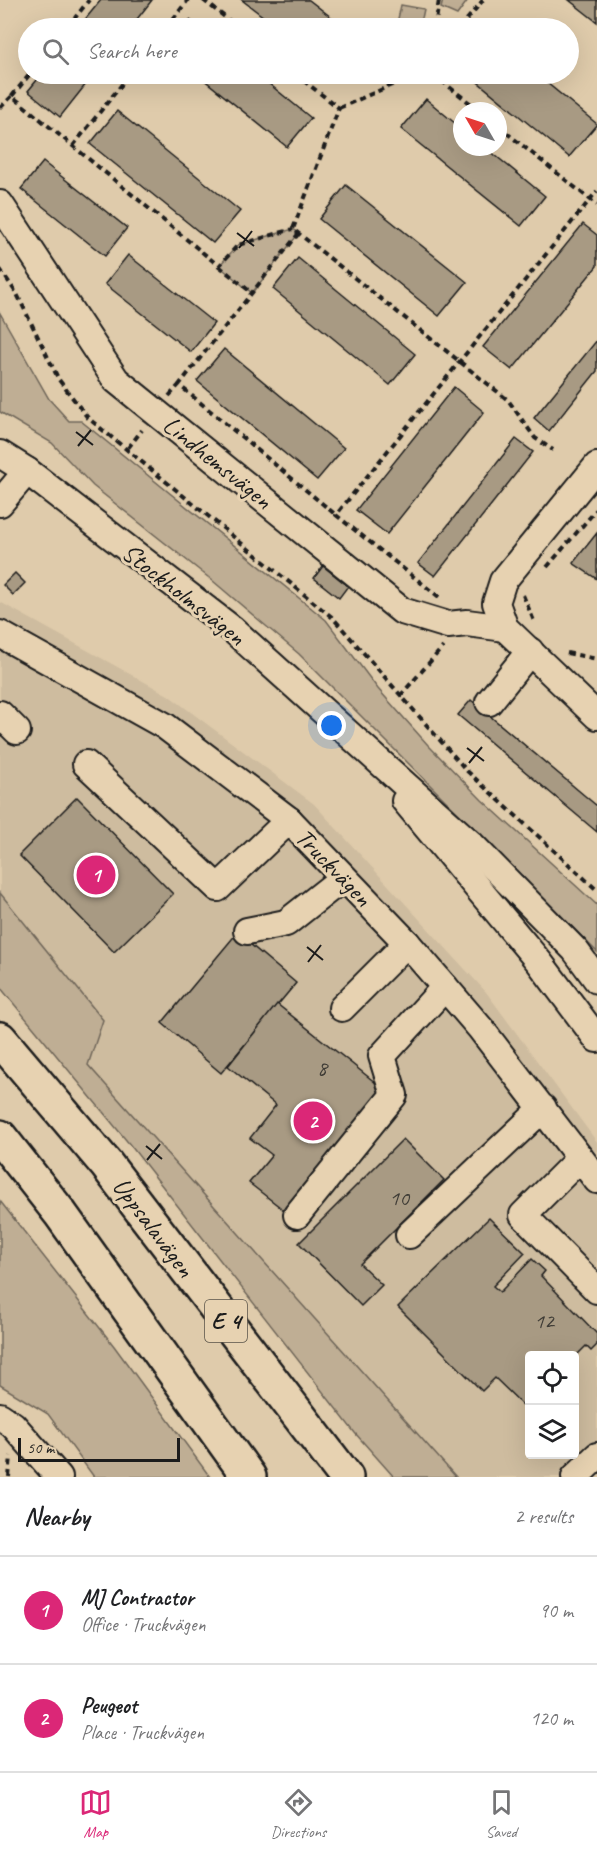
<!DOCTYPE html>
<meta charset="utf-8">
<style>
:root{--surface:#fff;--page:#f2f2f2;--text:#202124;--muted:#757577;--line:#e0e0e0;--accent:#db2777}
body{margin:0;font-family:Caveat,sans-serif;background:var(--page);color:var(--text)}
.controls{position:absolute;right:18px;bottom:18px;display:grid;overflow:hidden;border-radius:6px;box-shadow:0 6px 24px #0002}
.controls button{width:54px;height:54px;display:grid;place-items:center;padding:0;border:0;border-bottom:2px solid var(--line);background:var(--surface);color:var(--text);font:30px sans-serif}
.compass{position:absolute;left:453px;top:102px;width:54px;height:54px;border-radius:50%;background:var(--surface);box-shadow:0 6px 24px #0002;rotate:309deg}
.scale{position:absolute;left:18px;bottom:15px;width:162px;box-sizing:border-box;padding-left:6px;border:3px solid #1c1c1c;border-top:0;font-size:16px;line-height:21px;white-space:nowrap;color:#1c1c1c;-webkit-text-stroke:4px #e7d2b1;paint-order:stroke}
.you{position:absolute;left:332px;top:726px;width:21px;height:21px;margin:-15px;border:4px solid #fff;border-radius:50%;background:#1a73e8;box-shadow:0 0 0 9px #1a73e833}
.badge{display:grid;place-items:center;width:39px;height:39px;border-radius:50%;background:var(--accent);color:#fff;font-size:20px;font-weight:700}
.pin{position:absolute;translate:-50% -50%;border:3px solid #fff;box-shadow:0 2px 6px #0006}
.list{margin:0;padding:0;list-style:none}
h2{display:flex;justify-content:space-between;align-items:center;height:78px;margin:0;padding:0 24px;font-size:26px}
h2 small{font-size:20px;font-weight:400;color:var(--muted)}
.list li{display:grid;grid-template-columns:39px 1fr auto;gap:18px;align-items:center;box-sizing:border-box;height:108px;padding:0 24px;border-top:2px solid var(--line)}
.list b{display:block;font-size:22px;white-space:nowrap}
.list p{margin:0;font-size:20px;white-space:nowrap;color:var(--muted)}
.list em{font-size:20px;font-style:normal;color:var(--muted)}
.icon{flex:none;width:33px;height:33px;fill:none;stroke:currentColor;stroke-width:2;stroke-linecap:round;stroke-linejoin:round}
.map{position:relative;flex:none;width:597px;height:1477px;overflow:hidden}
.search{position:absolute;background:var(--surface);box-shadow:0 6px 24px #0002;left:18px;right:18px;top:18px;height:66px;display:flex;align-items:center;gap:15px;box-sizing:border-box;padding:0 21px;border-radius:33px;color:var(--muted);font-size:22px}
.sheet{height:294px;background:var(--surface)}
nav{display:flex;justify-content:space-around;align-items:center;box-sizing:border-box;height:84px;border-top:2px solid var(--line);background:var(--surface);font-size:16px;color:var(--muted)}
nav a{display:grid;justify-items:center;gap:3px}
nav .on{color:var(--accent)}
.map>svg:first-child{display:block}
.built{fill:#cebc9f;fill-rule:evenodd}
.green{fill:#bfae94;stroke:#6e6558;stroke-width:1.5}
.building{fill:#a89a83;stroke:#1c1c1c;stroke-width:1.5}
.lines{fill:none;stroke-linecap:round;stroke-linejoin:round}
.minor-casing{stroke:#1c1c1c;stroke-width:30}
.highway-casing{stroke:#1c1c1c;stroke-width:38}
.path{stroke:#1c1c1c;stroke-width:4;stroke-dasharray:6 4.5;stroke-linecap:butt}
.minor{stroke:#e7d2b1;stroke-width:26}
.highway{stroke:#e7d2b1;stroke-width:33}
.ticks{fill:none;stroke:#1c1c1c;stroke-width:2}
.labels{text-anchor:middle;stroke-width:6;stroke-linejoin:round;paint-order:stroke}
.number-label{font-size:22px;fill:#3f3c36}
.shield{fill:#e7d2b1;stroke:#595349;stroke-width:1.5}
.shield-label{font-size:24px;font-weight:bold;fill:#1c1c1c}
.street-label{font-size:26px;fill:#1c1c1c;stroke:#e7d2b1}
</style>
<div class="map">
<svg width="597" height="1477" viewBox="0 0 597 1477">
<rect width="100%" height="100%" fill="#dfcbab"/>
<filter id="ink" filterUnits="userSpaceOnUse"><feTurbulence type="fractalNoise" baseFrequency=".0167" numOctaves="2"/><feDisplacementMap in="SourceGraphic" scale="12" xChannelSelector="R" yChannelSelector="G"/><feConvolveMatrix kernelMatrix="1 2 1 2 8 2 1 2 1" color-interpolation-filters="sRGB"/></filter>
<g filter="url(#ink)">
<path class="built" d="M0,602L168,695L314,804L486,992L597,1142V1477H456L88,1065L103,1019L0,893ZM530,1356H574V1454H530Z"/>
<g class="green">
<path d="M443,0H468L457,15L441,8Z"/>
<path d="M401,5L424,9L420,28H396Z"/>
<path d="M293,229L299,233L252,293L219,266L238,245Z"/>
<path d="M0,313L49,399L69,421H81L326,620L378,689L428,745L482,800L597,905V952L299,654L213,581L93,486L52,443L0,412Z"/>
<path d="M0,893L103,1020L88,1065L456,1477H394L355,1433L131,1146L0,987Z"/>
<path d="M0,1201L114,1346L210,1477H94L48,1414L0,1385Z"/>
</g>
<g class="building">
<path d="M101,0H152L130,28H78Z"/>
<path d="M242,0H309L345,28H278Z"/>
<path d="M569,0H597V22Z"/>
<path d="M190,20L201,28H183Z"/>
<path d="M42,74H94L60,117L28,91Z"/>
<path d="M197,74H257L311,118L287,147Z"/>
<path d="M468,74H536L597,124L569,157Z"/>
<path d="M426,99L462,129V147H485L545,196L521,226L401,129Z"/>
<path d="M117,111L240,211L213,243L90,144Z"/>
<path d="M43,162L127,228L105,256L21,189Z"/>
<path d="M346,185L467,282L439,316L319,219Z"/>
<path d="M583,224L597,235V266L512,370L483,347Z"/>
<path d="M128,255L214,323L191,352L105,284Z"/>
<path d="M298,258L415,354L390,385L273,289Z"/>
<path d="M597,340V371L549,431L534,418Z"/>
<path d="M224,349L344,448L317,480L197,381Z"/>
<path d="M454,387L484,412L387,534L356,510Z"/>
<path d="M516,439L533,452L435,576L418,563Z"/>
<path d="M597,533V579L573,563Z"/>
<path d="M323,566L348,586L339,598L314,578Z"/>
<path d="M15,573L25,583L13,595L3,585Z"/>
<path d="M471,700L597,806V832L458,715Z"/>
<path d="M77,797L173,894L114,952L19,855Z"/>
<path d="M237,933L296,983L221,1073L162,1023Z"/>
<path d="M277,1004L386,1091L289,1214L249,1183L272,1155L250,1138L276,1105L228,1066Z"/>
<path d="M403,1139L444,1180L360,1264L382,1285L361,1306L299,1243Z"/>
<path d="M489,1218L525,1253L493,1286L500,1292L532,1259L545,1271L541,1276L597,1334V1345L591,1351L586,1346L574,1358V1356H530V1403L525,1407L495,1378L482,1391L398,1307Z"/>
</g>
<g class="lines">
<g class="minor-casing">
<g id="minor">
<path d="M0,204L116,380L402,611L448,625L467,623L505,628"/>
<path d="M0,454L27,471L232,629L472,845L575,950L597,980"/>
<path d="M597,466L503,581L496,603L505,628L597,716"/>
<path d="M0,503L27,471"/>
<path d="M0,634L165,726L289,820L407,943L481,1029L597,1180"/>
<path d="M489,702L530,651"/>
<path d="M0,714L17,731"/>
<path d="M86,764L218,888L289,820"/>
<path d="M405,801L540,963L597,1039"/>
<path d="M247,931L286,923L343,878"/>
<path d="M342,1008L407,943"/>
<path d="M580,1158L523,1215L597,1290"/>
<path d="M297,1215L394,1095L382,1056L445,987"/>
<path d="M409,1235L543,1108"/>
<path d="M0,1416L13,1425L59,1477"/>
<path d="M575,1477L597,1456"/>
</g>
</g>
<g class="highway-casing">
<g id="highway">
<path d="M0,1039L106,1164L346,1477"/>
<path d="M0,1137L60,1213L249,1477"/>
</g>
</g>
<g class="path">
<path d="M203,0L239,28"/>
<path d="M67,28L89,0"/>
<path d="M166,28L188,0"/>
<path d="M435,28L439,0"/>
<path d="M460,28L483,0"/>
<path d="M295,74L339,108L293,229L508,400L535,438L553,450"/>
<path d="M433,74L480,111"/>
<path d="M12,96L30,74"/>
<path d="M0,108L12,96L219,266L238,245L293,229"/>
<path d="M339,108L417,74"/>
<path d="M498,126L597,205"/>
<path d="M73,146L130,74"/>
<path d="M299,233L179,385L336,515"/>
<path d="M219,266L252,293"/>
<path d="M0,269L17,294L59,380L88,418L333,618L467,771L597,890"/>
<path d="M169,396L179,385"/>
<path d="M128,448L142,430"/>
<path d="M547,567L597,509"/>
<path d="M523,595L534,621"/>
<path d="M439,597L336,515L597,191"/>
<path d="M567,653L597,659"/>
<path d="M400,696L443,647"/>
<path d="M9,1477L11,1456"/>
</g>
<use href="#minor" class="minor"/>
<use href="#highway" class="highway"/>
</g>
</g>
<path class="ticks" d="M237,233L254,246M239,248L252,231M76,432L93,445M78,446L91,430M467,748L484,761M469,763L482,747M307,947L323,960M308,962L321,945M146,1146L162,1159M147,1160L160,1144"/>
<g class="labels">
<g class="number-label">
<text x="322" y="1075">8</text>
<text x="399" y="1205">10</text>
<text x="544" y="1328">12</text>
</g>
<rect class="shield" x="205" y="1300" width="42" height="42" rx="4.5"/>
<g class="shield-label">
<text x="226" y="1329">E 4</text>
</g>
<g class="street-label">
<text transform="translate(218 462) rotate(39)" y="9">Lindhemsvägen</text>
<text transform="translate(184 594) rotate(38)" y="9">Stockholmsvägen</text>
<text transform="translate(334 867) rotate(46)" y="9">Truckvägen</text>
<text transform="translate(154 1227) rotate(53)" y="9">Uppsalavägen</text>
</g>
</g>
</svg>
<div class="controls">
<button><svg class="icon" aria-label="locate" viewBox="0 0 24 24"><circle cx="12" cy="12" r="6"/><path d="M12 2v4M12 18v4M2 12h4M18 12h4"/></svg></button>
<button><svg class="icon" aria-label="layers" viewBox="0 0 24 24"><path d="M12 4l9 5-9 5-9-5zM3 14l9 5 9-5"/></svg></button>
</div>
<svg class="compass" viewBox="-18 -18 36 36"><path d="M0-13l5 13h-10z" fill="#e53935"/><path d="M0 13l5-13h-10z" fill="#757577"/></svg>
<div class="scale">50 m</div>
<div class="you"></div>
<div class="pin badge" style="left:96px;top:875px">1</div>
<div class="pin badge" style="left:313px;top:1121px">2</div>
<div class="search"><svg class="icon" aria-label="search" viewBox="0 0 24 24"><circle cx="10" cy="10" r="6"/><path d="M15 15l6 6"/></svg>Search here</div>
</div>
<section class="sheet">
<h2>Nearby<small>2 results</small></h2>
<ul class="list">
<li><span class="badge">1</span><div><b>MJ Contractor</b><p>Office · Truckvägen</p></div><em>90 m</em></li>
<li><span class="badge">2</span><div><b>Peugeot</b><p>Place · Truckvägen</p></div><em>120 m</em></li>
</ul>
</section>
<nav>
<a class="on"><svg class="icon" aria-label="map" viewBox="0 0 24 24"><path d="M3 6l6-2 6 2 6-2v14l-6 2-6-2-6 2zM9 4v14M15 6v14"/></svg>Map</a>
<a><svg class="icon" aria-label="directions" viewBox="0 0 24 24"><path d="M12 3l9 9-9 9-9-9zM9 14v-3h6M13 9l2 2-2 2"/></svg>Directions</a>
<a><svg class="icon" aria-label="saved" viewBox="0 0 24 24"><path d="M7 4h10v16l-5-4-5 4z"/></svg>Saved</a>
</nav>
